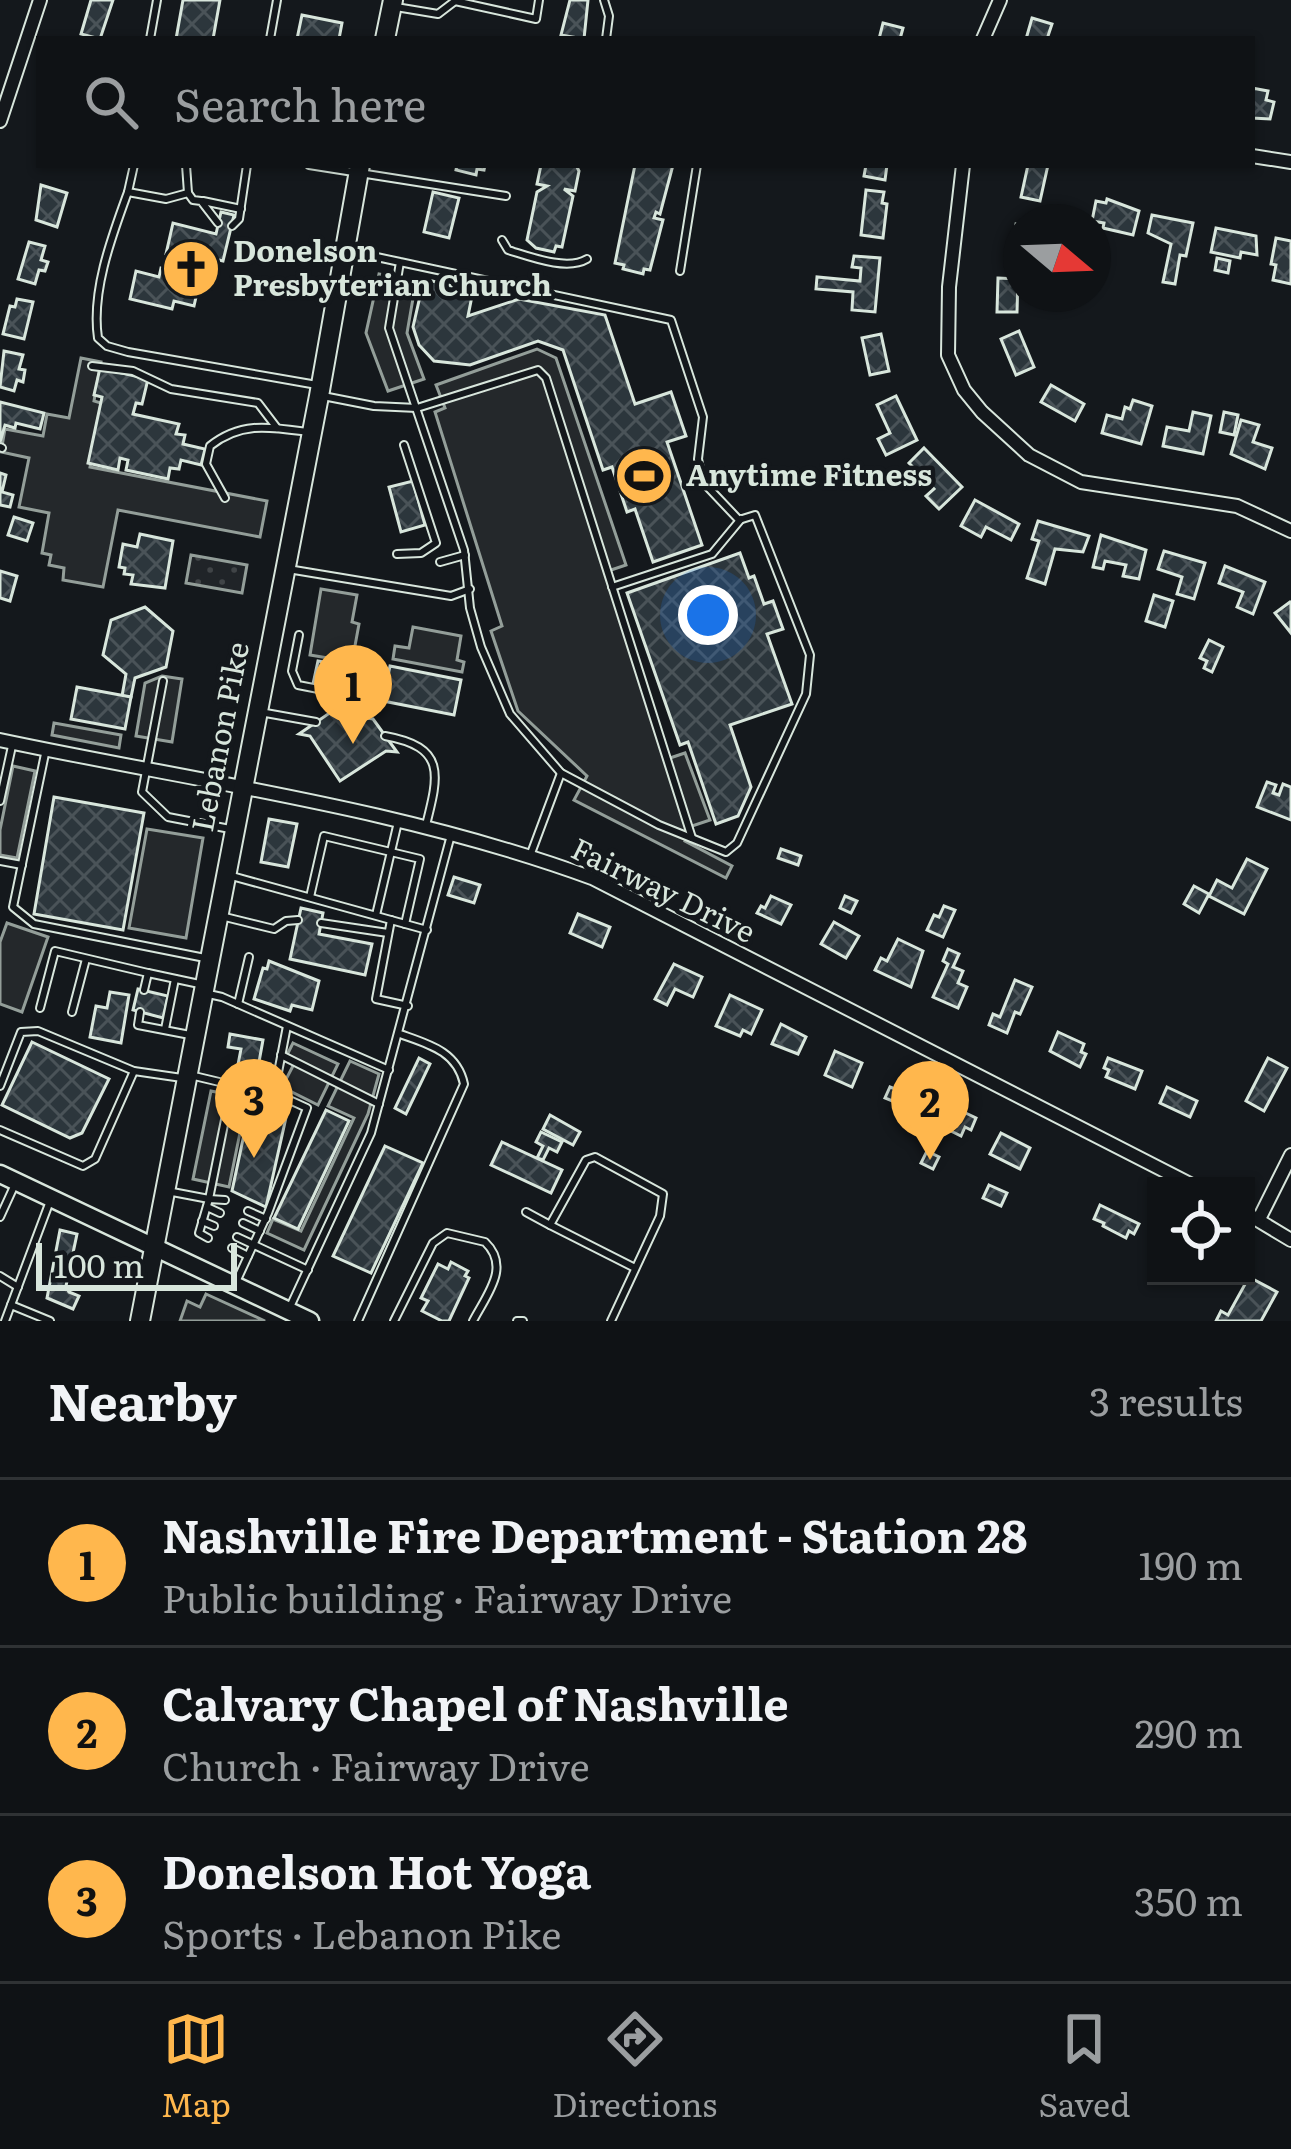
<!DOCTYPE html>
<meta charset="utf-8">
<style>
:root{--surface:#0f1215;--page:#1d2022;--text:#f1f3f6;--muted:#9b9ea0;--line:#2f3234;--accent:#ffb74d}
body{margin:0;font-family:Literata,serif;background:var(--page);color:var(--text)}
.controls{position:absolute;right:36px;bottom:36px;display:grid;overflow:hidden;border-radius:0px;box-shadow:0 3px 9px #0004}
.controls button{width:108px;height:108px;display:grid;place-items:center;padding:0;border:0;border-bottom:3px solid var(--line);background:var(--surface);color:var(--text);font:60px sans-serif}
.compass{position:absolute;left:1003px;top:204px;width:108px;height:108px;border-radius:50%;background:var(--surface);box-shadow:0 3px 9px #0004;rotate:109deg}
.scale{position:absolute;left:36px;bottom:30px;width:201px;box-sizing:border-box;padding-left:12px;border:6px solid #d8e6dc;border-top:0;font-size:33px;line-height:42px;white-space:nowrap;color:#d8e6dc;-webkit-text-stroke:9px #14181c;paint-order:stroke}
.you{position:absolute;left:708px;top:615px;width:42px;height:42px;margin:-30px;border:9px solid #fff;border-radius:50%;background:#1a73e8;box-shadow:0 0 0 18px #1a73e833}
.badge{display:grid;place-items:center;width:78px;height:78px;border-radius:50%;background:var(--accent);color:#111;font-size:39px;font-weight:700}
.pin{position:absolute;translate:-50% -99px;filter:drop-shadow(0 3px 6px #0008)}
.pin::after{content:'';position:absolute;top:63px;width:42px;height:36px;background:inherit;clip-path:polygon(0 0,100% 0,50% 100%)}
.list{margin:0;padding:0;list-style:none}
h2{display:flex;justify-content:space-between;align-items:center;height:156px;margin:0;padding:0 48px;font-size:51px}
h2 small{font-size:39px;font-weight:400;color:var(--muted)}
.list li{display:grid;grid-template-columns:78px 1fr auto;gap:36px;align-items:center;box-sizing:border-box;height:168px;padding:0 48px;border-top:3px solid var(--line)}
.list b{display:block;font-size:45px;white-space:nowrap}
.list p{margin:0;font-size:39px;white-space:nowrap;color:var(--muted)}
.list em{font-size:39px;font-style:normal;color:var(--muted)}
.icon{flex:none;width:66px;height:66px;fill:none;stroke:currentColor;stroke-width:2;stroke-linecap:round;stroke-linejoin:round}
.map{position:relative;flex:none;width:1291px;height:1321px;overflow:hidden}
.search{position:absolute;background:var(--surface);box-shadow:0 3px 9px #0004;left:36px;right:36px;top:36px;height:132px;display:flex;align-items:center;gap:30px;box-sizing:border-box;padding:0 42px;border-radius:0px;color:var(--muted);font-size:45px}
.sheet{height:660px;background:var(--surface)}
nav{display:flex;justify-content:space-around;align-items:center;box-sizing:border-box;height:168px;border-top:3px solid var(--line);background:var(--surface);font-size:33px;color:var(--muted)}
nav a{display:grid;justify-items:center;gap:6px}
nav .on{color:var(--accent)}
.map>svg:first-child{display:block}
.grass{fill:url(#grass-dots);stroke:#939e99;stroke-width:3}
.parking{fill:#24282b;stroke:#939e99;stroke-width:3}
.building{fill:url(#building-cross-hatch);stroke:#d8e6dc;stroke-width:3}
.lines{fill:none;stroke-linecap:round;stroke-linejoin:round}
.lane-casing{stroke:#d8e6dc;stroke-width:10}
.street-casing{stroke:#d8e6dc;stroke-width:16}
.secondary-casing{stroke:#d8e6dc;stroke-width:21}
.primary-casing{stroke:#d8e6dc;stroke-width:22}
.lane{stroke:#14181c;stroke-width:6}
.street{stroke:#14181c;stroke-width:12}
.secondary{stroke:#14181c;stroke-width:16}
.primary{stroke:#14181c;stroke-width:18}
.labels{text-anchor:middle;stroke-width:9;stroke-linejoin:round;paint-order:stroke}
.poi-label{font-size:30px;font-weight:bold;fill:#d8e6dc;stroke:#14181c;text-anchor:start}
.street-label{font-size:30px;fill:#d8e6dc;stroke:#14181c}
</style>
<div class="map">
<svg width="1291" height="1321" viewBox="0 0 1291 1321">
<defs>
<pattern id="grass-dots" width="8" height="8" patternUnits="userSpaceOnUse" patternTransform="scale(3)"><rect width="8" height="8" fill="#202428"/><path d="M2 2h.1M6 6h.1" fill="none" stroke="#404447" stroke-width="1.8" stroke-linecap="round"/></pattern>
<pattern id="building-cross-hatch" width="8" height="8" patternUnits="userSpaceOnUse" patternTransform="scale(3)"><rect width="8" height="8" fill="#2c363c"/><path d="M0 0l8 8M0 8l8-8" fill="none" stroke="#4a5358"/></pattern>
</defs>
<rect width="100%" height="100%" fill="#14181c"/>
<path class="grass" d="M191,555L247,565L242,593L186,583Z"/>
<g class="parking">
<path d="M379,274L416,281L407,333L424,379L388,391L366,333Z"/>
<path d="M537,349L556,358L626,565L608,571L667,759L685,753L710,820L692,826L685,841L732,866L726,878L574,800L587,776L518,711L491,631L502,626L435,412L445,408L436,385Z"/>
<path d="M81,358L101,362L94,401L101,403L90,467L267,501L260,537L118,510L103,587L63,580L64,568L49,565L51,555L42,553L49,513L19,507L29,458L1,452L5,429L43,436L47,414L69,418Z"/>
<path d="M321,589L357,595L352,622L359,624L352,662L310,655Z"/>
<path d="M413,627L461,636L457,660L464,662L462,672L393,659L395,646L409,648Z"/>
<path d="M162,676L182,679L172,742L136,736L145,683Z"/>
<path d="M54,723L121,735L119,748L52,735Z"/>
<path d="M13,766L35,771L17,858L0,855V830Z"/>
<path d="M147,829L203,838L186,938L129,928Z"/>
<path d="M7,923L48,937L22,1012L0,1004V942Z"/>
<path d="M293,1043L338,1064L318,1105L282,1087L295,1062L286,1057Z"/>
<path d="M350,1061L379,1074L368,1114L304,1250L267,1233L273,1219L301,1231L354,1118L328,1106Z"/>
<path d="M211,1091L247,1098L229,1187L193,1179Z"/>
<path d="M206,1294L265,1321H180L187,1301L200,1307Z"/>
</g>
<g class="building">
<path d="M91,0H113L100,39L81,34Z"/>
<path d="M183,0H220L213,39H176Z"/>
<path d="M570,0H588L584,39L561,35Z"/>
<path d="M302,15L342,23L339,39H297Z"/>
<path d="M1032,18L1052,24L1047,39H1026Z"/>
<path d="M883,23L903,28L900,39H879Z"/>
<path d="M1252,88L1268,91L1266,100L1274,102L1270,119L1252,118Z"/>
<path d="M457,165H456H485L484,170L477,169L476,175L456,170Z"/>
<path d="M541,165H576L579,171L575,191L564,189L573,196L562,247L556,246L554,252L536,248L527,240L537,192L547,186L537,184Z"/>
<path d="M635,165H673L660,214L656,212L654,218L663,220L650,270L644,269L643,274L623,269L624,265L615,263Z"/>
<path d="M866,165H887L885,180L864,176Z"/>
<path d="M1028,165H1048L1040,201L1021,197Z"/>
<path d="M41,185L67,193L57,227L36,220Z"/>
<path d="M866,190L884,192L882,203L887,204L883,238L861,235Z"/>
<path d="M433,192L459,198L449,238L424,232Z"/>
<path d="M1107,199L1139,211L1133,235L1103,228L1104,223L1092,221L1096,201L1106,203Z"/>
<path d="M221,212L234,215L223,261L205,257L194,306L174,301L172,309L130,299L136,271L159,277L161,268L179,273L183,258L166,254L173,223L216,234Z"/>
<path d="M1152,215L1193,223L1186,256L1180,255L1175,284L1163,282L1171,244L1148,233Z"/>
<path d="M1016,224L1021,225V253L1011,251Z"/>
<path d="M1216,228L1256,236L1257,255L1241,252L1240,258L1211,252Z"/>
<path d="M1276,238L1291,241V284L1273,280L1276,265L1271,264Z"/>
<path d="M29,242L45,246L41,260L48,262L45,271L39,270L35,284L18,279Z"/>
<path d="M854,256L880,258L875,312L852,310L853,292L816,289L817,277L860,281L861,268L852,267Z"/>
<path d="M1217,258L1230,261L1228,273L1215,270Z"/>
<path d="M998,278L1018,279L1017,312H997Z"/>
<path d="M424,279L473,291L468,316L519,299L605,315L635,404L671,392L686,436L667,442L702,545L653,562L635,509L627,512L612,467L603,470L563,350L538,341L470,365L434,361L419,345L413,327Z"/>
<path d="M17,299L33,302L24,339L3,334L10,306L15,307Z"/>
<path d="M1019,331L1034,367L1016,375L1001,339Z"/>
<path d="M881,334L889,371L870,375L862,338Z"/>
<path d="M4,351L23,355L19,369L25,370L23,382L17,380L14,391L0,387Z"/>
<path d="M100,368L148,379L142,404L136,403L133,414L179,424L176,434L185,435L183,444L205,449L201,465L181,460L179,469L170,468L168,479L126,470L128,460L120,458L118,470L88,463L102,397L94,395Z"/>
<path d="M1051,385L1084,404L1075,421L1041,402Z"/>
<path d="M896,396L917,440L886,455L878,439L890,433L877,405Z"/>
<path d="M1133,400L1152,406L1141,444L1102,433L1107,415L1122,419L1125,407L1130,409Z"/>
<path d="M0,402L44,413L40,429L16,423L15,428L5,425L0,442Z"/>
<path d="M1193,412L1211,416L1203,454L1163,446L1167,427L1189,431Z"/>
<path d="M1224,412L1238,415L1234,435L1220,432Z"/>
<path d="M1241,420L1259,425L1253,442L1272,448L1265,469L1231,454Z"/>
<path d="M924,448L962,487L939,509L926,496L934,489L909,463Z"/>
<path d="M0,473L6,475L2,492L13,495L10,507L0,505Z"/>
<path d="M413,481L425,525L401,532L389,487Z"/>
<path d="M975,500L1019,524L1011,540L986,527L981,537L961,526Z"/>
<path d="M14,517L33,523L27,541L8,535Z"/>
<path d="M1038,521L1089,536L1083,552L1055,549L1045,584L1027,578L1039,541L1032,539Z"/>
<path d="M140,534L173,541L165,588L131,584L133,575L124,574L125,568L119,567L123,544L137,547Z"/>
<path d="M1101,535L1146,550L1139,579L1123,576L1126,565L1105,561L1103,569L1093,567Z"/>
<path d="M1164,551L1205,563L1194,599L1177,594L1182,577L1158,569Z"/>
<path d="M740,553L749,578L754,576L764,604L773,601L783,629L767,634L792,704L730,725L751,787L738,816L716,824L688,742L680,745L627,593Z"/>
<path d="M1225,566L1265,582L1253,614L1237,607L1243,592L1219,583Z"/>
<path d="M0,571L17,576L10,601L0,598Z"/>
<path d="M1154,595L1173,601L1165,627L1146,621Z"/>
<path d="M1290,602L1291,603V633L1275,613Z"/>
<path d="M145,607L173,631L166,667L135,678L131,697L122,696L126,674L103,655L111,620Z"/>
<path d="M1209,640L1223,647L1212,672L1204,668L1207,661L1200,658Z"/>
<path d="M318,661L352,667L348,690L313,684Z"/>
<path d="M390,666L461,680L454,715L383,701Z"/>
<path d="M77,687L131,697L125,729L71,719Z"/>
<path d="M331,712L373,719L397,752L386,751L340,781L310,736L299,734Z"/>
<path d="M1267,782L1276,785L1273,793L1279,795L1283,784L1291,787V820L1257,807Z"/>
<path d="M54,797L144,813L123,930L34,914Z"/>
<path d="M269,819L297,824L288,867L261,862Z"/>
<path d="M781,849L801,856L798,865L778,858Z"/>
<path d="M1247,859L1267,869L1244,914L1209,896L1217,880L1232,888Z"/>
<path d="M454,877L480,885L474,903L448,895Z"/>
<path d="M1194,886L1209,894L1199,913L1184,904Z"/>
<path d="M771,896L791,905L781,924L757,913L761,906L765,908Z"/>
<path d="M845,896L857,901L851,913L840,908Z"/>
<path d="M944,906L955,910L943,937L927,930L934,915L939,917Z"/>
<path d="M301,908L323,913L319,934L372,944L365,975L290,959Z"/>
<path d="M578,914L610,927L602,947L570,933Z"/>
<path d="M834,922L859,936L846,958L821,944Z"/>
<path d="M898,939L923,951L911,987L875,970L881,958L887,961Z"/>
<path d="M948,949L959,954L953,967L963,971L958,983L967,987L958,1008L933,997L948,964L943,961Z"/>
<path d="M269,961L319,981L312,1010L292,1005L290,1011L254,999L263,968L267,969Z"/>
<path d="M674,964L702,977L693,997L675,989L667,1005L655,999Z"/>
<path d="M1015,980L1032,987L1020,1014L1015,1012L1007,1033L989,1025L993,1014L1000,1017Z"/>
<path d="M138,989L168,996L163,1018L133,1010Z"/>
<path d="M110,992L129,995L121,1043L90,1037L96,1006L107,1008Z"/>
<path d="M730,995L762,1010L751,1034L743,1030L740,1036L716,1026Z"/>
<path d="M781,1024L806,1037L798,1054L772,1044Z"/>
<path d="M1058,1032L1084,1044L1081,1052L1086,1054L1080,1067L1050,1051Z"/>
<path d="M230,1034L263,1040L259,1062L270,1064L267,1081L236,1075L241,1049L228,1047Z"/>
<path d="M32,1042L109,1079L82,1133L70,1138L2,1105Z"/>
<path d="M835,1051L862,1063L852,1087L825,1075Z"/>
<path d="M419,1058L430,1064L406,1114L395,1108Z"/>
<path d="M1108,1058L1142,1071L1135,1089L1106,1077L1109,1070L1104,1068Z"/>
<path d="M1268,1058L1287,1068L1264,1111L1246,1101Z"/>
<path d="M890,1087L912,1095L907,1107L885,1098Z"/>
<path d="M1167,1087L1197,1101L1190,1117L1160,1103Z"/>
<path d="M252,1097L287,1113L266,1207L232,1191Z"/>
<path d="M951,1106L976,1118L971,1130L965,1127L961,1136L941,1126Z"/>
<path d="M326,1110L349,1121L298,1229L274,1218Z"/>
<path d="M550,1115L580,1132L573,1145L543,1129Z"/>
<path d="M541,1132L562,1142L557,1152L549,1148L543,1160L537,1158L543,1146L536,1142Z"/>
<path d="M1001,1133L1030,1148L1020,1169L990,1154Z"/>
<path d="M502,1142L562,1170L551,1193L491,1165Z"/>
<path d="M385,1146L423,1163L371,1273L333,1256Z"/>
<path d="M927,1151L939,1157L933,1169L921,1163Z"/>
<path d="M989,1185L1007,1193L1001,1206L983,1198Z"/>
<path d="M1100,1205L1139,1224L1134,1234L1129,1231L1126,1238L1103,1226L1104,1223L1094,1219Z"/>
<path d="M60,1230L77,1234L66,1286L69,1292L79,1296L73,1309L47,1298Z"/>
<path d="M451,1262L468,1271L465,1276L469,1278L449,1321H442L422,1311L428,1301L421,1298L438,1264L448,1269Z"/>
<path d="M1249,1277L1277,1292L1261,1321H1216L1221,1311L1228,1315Z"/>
</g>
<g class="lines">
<g class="lane-casing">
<g id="lane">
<path d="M604,0L609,16L606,39"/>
<path d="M455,1L536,19L539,0"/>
<path d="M396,7L438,14L455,1"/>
<path d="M150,39L157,0"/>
<path d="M270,39L277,0"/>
<path d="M134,165L128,192L166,199L188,193"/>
<path d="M186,165L188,193"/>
<path d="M309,165L506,196"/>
<path d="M128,192C112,236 91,291 98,338L107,346L128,352L317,385"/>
<path d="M188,193L193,200L201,201L218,223"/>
<path d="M203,201L241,209"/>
<path d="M232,226L239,219L247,165"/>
<path d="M502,240L508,250C531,257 567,271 587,259"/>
<path d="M349,251L400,262L389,328L464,550L470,608L481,647L510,714L561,773L659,825L726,852L737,843L806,694L810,655L755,515L739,520L703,482L698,459L703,417L671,320L400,262"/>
<path d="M680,271L697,165"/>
<path d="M92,366L133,371L171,389L258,403L277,428"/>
<path d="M323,396L374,406L417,408L538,370L546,378L692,838"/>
<path d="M0,447L2,448"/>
<path d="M225,498L206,464L210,446C241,421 271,427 308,432"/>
<path d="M397,554L421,553L436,543L404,445"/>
<path d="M440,562L465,555"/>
<path d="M288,569L451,596L470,589"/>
<path d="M612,587L712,554L741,519"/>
<path d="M299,635L292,671L298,685L349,695L358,688"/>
<path d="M163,681L142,792L168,817L230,829"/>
<path d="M260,712L316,722"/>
<path d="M385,736C446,747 439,774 426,825"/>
<path d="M46,749L13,907L34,924L205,958"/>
<path d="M0,801L12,746"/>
<path d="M530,856L561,773"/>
<path d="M0,861L22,865"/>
<path d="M228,875L427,930"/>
<path d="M310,897L324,836L420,859L405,924"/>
<path d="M376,915L398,822"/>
<path d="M221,916L274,929L286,921L298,920"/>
<path d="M391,920L376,999L408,1006"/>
<path d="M321,923L388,933"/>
<path d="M144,990L148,973L204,985"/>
<path d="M204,993L222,997L389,1070"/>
<path d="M238,1004L249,957"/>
<path d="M40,1008L55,951L148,973"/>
<path d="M72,1012L86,959"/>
<path d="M140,1012L138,1025L190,1035"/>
<path d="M165,1029L175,979"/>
<path d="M281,1055L379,1104"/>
<path d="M232,1085L274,1093L287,1026"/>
<path d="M0,1086L21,1032L38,1031L134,1071L182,1078"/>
<path d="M0,1130L83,1166L95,1159L134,1071"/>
<path d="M167,1191L209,1199L232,1085L190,1075"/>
<path d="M207,1207L220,1213"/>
<path d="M248,1211L266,1219"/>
<path d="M526,1212L550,1225"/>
<path d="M0,1217L16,1182"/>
<path d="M202,1221L214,1226"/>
<path d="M243,1223L260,1231"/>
<path d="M237,1237L308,1270"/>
<path d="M208,1238L199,1233L209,1199L225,1200"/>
<path d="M232,1248L248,1256"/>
<path d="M0,1276L18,1287"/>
<path d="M236,1282L268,1213L307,1108L274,1093"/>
<path d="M11,1305L50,1321"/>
<path d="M290,1307L371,1133L451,835"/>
<path d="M5,1321L50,1201"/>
<path d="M358,1321L464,1084C457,1051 428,1044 400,1034"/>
<path d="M394,1321L433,1243L447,1233L485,1242C511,1267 487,1294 473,1321"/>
<path d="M517,1321H523"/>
<path d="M611,1321L660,1216L663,1194L595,1157L586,1160L550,1225L635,1268"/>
</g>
</g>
<g class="street-casing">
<g id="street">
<path d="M983,39L1000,0"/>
<path d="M0,121L40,0"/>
<path d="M1252,156L1291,162"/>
<path d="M963,165L949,287L948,355L964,390L982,412L1029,455L1081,482L1237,506L1291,531"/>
<path d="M0,740C198,782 401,808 592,878L1194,1186"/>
<path d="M1246,1213L1291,1240"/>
<path d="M1259,1219L1291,1155"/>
</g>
</g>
<g class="secondary-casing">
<path id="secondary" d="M0,1174L310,1321"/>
</g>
<g class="primary-casing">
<g id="primary">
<path d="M385,39L393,0"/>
<path d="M140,1321L319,396L360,165"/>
</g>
</g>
<use href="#lane" class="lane"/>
<use href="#street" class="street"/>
<use href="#secondary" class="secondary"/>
<use href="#primary" class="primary"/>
</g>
<defs>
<g id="church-disc" transform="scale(3)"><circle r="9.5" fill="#ffb74d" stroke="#14181c"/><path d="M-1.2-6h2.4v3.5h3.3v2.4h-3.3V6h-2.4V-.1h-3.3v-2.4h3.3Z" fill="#111"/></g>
<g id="stadium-disc" transform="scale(3)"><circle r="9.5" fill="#ffb74d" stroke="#14181c"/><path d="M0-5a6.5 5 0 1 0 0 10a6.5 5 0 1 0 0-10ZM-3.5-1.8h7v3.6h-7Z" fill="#111"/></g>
</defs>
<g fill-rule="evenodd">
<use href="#church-disc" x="191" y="269"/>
<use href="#stadium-disc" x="644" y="476"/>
</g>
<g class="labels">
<g class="poi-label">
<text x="233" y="262">Donelson<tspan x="233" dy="34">Presbyterian Church</tspan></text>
<text x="686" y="486">Anytime Fitness</text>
</g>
<g class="street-label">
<text transform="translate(221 737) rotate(-79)" y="10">Lebanon Pike</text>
<text transform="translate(663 891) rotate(26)" y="10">Fairway Drive</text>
</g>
</g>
</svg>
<div class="controls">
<button><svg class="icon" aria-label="locate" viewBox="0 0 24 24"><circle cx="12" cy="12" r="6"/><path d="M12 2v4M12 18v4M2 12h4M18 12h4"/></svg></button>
</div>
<svg class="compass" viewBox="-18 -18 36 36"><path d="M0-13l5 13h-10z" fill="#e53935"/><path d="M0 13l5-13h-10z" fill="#9b9ea0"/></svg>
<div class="scale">100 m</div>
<div class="you"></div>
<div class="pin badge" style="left:353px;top:744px">1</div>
<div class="pin badge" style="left:930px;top:1160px">2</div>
<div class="pin badge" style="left:254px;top:1158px">3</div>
<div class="search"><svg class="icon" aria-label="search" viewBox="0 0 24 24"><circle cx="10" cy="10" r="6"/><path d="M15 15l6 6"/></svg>Search here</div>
</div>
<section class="sheet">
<h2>Nearby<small>3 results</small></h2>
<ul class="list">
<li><span class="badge">1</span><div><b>Nashville Fire Department - Station 28</b><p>Public building · Fairway Drive</p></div><em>190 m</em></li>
<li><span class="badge">2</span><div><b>Calvary Chapel of Nashville</b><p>Church · Fairway Drive</p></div><em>290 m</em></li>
<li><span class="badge">3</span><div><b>Donelson Hot Yoga</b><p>Sports · Lebanon Pike</p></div><em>350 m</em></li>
</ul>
</section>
<nav>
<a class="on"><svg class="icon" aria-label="map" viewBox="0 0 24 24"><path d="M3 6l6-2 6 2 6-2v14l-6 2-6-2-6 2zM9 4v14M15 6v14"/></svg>Map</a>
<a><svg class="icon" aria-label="directions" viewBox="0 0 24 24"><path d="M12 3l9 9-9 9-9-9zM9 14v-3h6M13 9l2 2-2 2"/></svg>Directions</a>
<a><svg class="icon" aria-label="saved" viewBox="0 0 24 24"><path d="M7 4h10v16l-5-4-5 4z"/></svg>Saved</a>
</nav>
